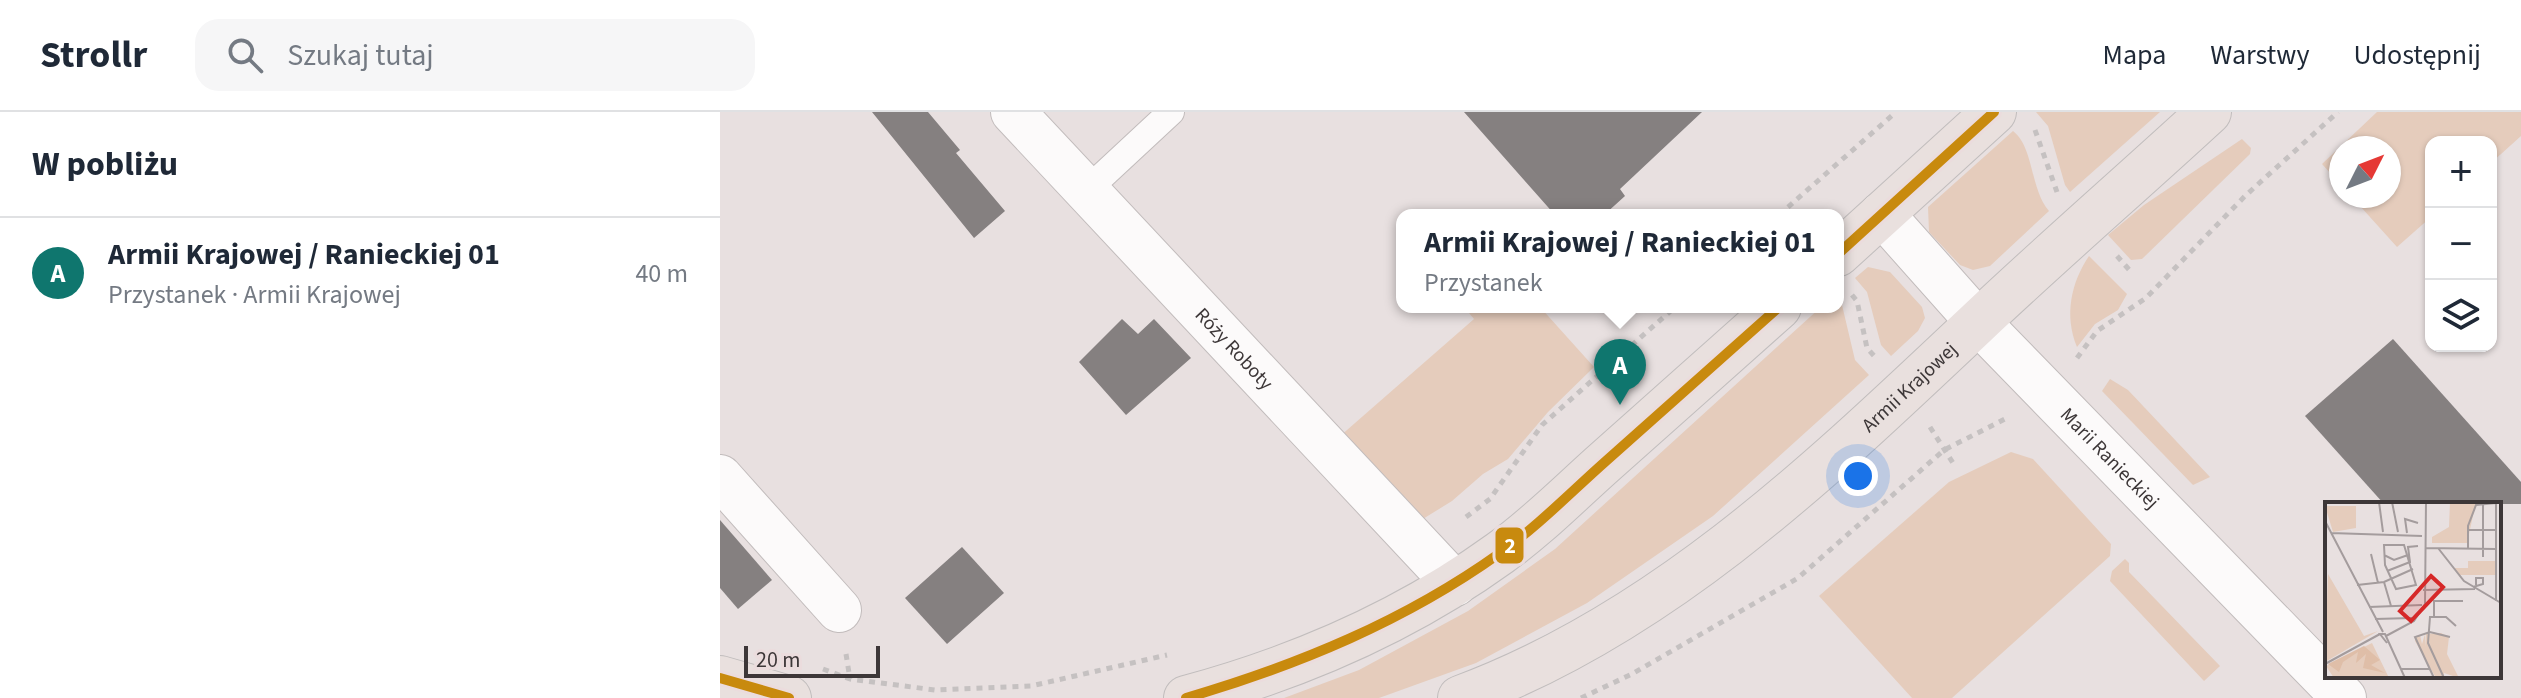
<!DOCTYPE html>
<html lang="pl">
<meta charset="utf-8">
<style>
:root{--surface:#fff;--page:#f6f6f7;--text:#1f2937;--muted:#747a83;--line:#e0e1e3;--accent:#0f766e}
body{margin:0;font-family:"Source Sans 3",sans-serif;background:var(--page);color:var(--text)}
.controls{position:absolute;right:24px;top:24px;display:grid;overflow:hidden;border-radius:16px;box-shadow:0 2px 6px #0004}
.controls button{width:72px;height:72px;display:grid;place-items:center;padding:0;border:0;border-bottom:2px solid var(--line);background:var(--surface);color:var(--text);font:40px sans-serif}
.compass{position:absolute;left:1609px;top:24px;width:72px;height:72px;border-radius:50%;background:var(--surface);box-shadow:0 2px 6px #0004;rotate:48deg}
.scale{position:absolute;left:24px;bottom:20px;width:136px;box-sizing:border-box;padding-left:8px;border:4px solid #3d3738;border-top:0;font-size:22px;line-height:28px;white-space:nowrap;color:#3d3738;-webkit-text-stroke:6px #ebdcdd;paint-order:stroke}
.you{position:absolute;left:1138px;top:364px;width:28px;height:28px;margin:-20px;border:6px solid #fff;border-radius:50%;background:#1a73e8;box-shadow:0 0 0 12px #1a73e833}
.badge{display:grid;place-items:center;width:52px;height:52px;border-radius:50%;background:var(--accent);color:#fff;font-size:26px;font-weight:700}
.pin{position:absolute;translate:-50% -66px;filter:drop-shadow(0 2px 4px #0008)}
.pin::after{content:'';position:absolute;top:42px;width:28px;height:24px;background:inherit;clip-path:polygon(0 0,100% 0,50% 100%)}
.popup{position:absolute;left:676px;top:97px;width:448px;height:104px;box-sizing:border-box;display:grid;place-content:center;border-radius:16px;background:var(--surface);filter:drop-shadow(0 2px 6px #0005);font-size:26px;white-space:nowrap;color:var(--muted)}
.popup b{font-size:30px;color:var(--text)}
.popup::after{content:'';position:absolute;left:50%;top:100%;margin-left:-16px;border:16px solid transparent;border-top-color:var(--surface)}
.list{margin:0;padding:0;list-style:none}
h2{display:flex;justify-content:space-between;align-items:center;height:104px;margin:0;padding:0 32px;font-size:34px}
h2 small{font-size:26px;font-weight:400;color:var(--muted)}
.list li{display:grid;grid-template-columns:52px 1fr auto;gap:24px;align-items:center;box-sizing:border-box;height:112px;padding:0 32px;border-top:2px solid var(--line)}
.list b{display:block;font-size:30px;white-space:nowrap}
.list p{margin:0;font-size:26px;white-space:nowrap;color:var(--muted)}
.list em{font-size:26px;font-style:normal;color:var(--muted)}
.icon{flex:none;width:44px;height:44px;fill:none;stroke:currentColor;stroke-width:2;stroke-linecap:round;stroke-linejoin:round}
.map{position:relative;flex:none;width:1801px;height:586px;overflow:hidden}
header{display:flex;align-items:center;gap:48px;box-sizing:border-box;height:112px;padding:0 40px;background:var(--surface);border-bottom:2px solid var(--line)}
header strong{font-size:38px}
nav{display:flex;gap:44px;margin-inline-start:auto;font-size:28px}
.search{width:560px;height:72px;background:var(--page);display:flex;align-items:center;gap:20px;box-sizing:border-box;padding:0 28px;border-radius:24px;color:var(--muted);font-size:30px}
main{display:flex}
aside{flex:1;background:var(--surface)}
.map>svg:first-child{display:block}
.grass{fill:#e5ccbc}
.building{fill:#858080}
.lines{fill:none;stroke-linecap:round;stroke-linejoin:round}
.lane-casing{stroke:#c2bcbc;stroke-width:28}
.street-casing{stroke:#c2bcbc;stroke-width:46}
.primary-casing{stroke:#c1bdbd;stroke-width:46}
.path{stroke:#c5c1c1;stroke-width:5;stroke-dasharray:6 6;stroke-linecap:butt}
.lane{stroke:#fcfafa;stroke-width:26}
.street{stroke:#fcfafa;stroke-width:44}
.primary{stroke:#e9e0de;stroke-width:44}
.bus-1-casing{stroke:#ebdcdd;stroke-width:16}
.bus-1{stroke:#c88a0e;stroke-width:10}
.labels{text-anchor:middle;stroke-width:8;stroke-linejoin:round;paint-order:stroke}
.street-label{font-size:20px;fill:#3d3738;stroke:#ebdcdd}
.inset-road{fill:none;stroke:#a49c9d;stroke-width:2}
.view{fill:#d62828;fill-opacity:0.15;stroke:#d62828;stroke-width:4}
.inset-edge{fill:none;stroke:#3d3738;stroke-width:4}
.line-badge{stroke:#ebdcdd;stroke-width:3}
.badge-label{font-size:22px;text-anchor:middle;font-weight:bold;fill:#fff}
</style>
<header>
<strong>Strollr</strong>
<div class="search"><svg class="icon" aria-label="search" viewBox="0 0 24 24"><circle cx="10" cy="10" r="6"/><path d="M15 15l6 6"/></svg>Szukaj tutaj</div>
<nav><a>Mapa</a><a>Warstwy</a><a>Udostępnij</a></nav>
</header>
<main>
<aside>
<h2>W pobliżu<small></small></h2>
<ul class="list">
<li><span class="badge">A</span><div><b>Armii Krajowej / Ranieckiej 01</b><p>Przystanek · Armii Krajowej</p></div><em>40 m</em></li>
</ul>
</aside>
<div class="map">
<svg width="1801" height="586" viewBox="0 0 1801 586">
<rect width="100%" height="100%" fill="#e8e0e0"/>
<g class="grass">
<path d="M1316,0H1440L1350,80L1345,73L1328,14Z"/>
<path d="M1657,0H1801V24L1771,51V30H1711V105L1677,135L1631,84H1669V36H1621V73L1602,52Z"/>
<path d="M1293,19C1314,35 1310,77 1329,99L1270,154L1253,158L1240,153L1209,120L1208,95Z"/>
<path d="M1522,27L1531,36L1530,42L1422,147L1411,148L1388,123L1424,93Z"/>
<path d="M1369,144L1407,182L1398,198L1375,212L1357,235C1344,203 1351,171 1369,144Z"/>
<path d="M1148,155L1170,160L1202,195L1205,206L1198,219L1171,244L1161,233L1147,180L1135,166Z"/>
<path d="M1118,188L1122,193L1135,248L1149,263L993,404L867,491L756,551L659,586H564L639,558L748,499L835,437L1101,195H1118Z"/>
<path d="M744,195H820L874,255L828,300L788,347L763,362L732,389L698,410L619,325L754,207Z"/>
<path d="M1390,267L1408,278L1490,365L1473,373L1382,279Z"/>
<path d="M1291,340L1313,347L1391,432L1390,444L1232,586H1192L1099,484L1229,370Z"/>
<path d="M1405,447L1409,451V460L1500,554L1484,569L1390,469L1392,459Z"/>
</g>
<g class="building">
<path d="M152,0H208L240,38L236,41L285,99L254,126Z"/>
<path d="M744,0H982L900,77L905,84L884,103H835Z"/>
<path d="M402,207L418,222L434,207L471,246L406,303L359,250Z"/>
<path d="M1673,227L1801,370V392H1664L1585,304Z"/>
<path d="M0,408L52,468L18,497L0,476Z"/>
<path d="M242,435L284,481L227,532L185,486Z"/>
</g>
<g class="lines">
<g class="lane-casing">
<path id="lane" d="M366,79L451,0"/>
</g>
<g class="street-casing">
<g id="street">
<path id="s1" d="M293,0L735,472"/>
<path id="s2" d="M1162,102L1258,210L1624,586"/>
<path d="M0,365L119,498"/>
</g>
</g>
<g class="primary-casing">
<g id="primary">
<path d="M1118,142L1274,0"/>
<path d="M0,566L69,586"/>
<path d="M466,586C577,556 686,509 780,441C818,414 851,380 886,349C944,298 1001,246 1059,195"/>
<path id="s3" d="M740,586C943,511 1101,358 1256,212C1332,140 1412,71 1489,0"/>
</g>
</g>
<g class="path">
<path d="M1315,18L1337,80"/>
<path d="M1059,103L1176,0"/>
<path d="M1397,144L1412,161"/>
<path d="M1132,183L1137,189L1147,236L1156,246"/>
<path d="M1357,246L1377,219L1426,186L1525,84L1618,0"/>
<path d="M1210,315L1233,351"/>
<path d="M746,405L770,387L822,313L955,195"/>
<path d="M126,542L130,567"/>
<path d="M103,557L130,567L215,578L311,574L447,543"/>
<path d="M861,586L912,562L1078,466L1224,338L1289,305"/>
</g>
<use href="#lane" class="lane"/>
<use href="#street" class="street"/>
<use href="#primary" class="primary"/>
<g class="bus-1-casing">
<g id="bus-1">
<path d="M1118,142L1274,0"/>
<path d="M0,566L69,586"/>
<path d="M466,586C578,553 685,509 780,441C818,414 851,380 886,349C944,298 1001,246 1059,195"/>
</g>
</g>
<use href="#bus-1" class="bus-1"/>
</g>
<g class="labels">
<g class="street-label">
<text dy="7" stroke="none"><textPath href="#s1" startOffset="324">Róży Roboty</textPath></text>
<text dy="7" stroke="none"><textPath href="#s3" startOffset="550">Armii Krajowej</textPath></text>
<text dy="7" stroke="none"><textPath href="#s2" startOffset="334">Marii Ranieckiej</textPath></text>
</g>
</g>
<g transform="translate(1605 390)">
<rect width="176" height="176" fill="#e8e0e0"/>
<path d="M143,59H170V73H135L128,66H143ZM3,72L39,134L53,129L0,160ZM116,131L124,135L122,152L134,176L119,171V176H111L90,139L91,135L95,133L97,142L100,132L101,145V132ZM47,141L64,176H9L1,164Z" fill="#e5ccbc"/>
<path d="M39,144L55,158L46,163L60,171L38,166L41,152L31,161L33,150L18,160L14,170L3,162Z" fill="#dfbea8"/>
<path d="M0,4H31V26L8,30Z" fill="#e5ccbc"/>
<path d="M125,0H151L142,41H107V35L124,25Z" fill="#e5ccbc"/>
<path class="inset-road" d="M54,0L58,30M67,0L73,30M171,0V99M0,19L58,130M143,28H171M6,31L97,34M82,31L80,17L93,21M59,43H79L91,83L71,87L60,63ZM101,46L171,47M113,46L139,79L176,101M143,47V24L151,3L171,1M46,52L53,81M59,53L69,58L83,53M158,55V2M62,69L85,60L83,45L93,44M59,80L66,104M32,83L59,80L88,67M148,85L158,82V76H151V83M98,88L150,87M44,105L97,103M109,115V99H138M50,117L87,116M61,134L89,119L100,102L101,0M62,141L55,132H60L80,176M0,162L55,132M76,167H104M109,176L90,135L105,130L125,135M119,176L103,141L105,115H121L131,124"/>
<path class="view" d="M106,74L118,85L86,119L75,109Z"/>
<rect width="176" height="176" class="inset-edge"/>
</g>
<rect class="line-badge" x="774" y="414" width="31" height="39" rx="8" fill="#c88a0e"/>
<g class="badge-label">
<text x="790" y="441">2</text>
</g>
</svg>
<div class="controls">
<button>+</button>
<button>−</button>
<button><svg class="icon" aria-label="layers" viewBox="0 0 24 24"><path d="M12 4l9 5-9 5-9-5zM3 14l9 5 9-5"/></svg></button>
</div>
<svg class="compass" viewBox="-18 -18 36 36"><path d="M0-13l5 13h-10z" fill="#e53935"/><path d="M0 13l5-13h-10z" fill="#747a83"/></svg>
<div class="scale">20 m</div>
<div class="you"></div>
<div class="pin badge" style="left:900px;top:293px">A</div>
<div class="popup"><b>Armii Krajowej / Ranieckiej 01</b>Przystanek</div>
</div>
</main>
